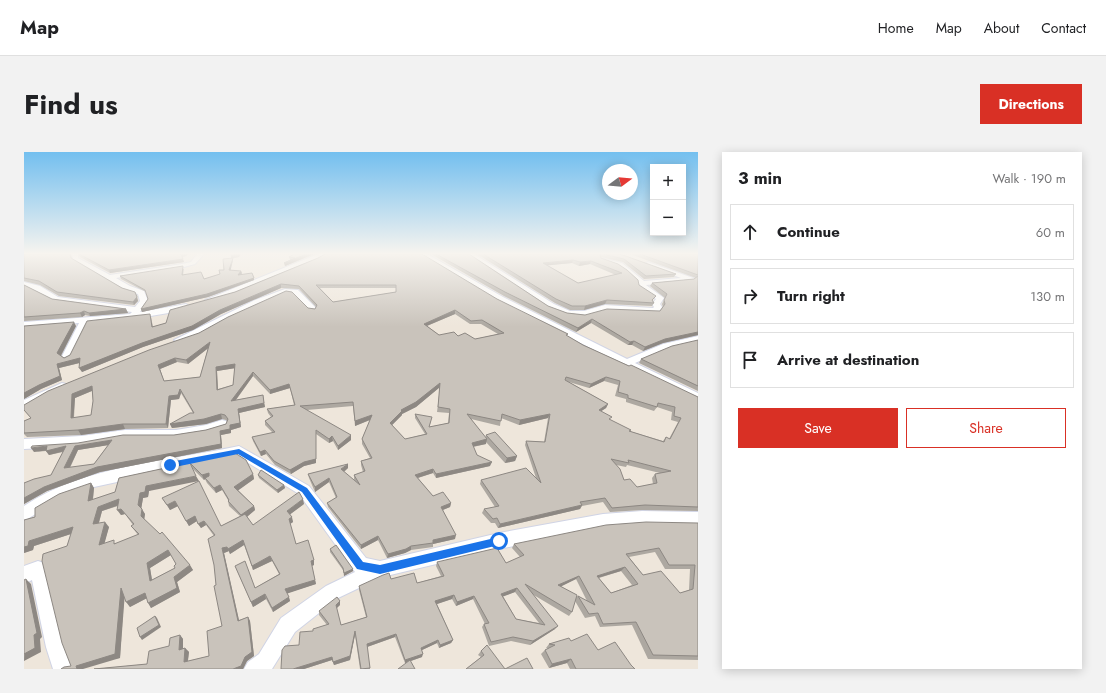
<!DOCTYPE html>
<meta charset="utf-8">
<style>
:root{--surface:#fff;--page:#f2f2f2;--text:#202124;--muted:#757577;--line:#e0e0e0;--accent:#d93025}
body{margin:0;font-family:Jost,sans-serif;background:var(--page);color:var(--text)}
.controls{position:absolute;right:12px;top:12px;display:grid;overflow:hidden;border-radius:0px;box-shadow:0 2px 10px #0003}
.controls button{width:36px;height:36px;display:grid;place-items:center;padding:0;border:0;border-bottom:1px solid var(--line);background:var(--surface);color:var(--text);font:20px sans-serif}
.compass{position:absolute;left:578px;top:12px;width:36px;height:36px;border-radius:50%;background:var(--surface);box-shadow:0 2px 10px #0003;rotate:74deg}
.stop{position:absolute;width:12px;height:12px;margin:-9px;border:3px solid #1a73e8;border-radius:50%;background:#fff}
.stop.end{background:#1a73e8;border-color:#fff;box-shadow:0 1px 4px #0008}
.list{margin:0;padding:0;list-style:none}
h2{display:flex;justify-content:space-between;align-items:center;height:52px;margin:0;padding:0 16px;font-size:17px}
h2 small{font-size:13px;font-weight:400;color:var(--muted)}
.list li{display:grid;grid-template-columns:26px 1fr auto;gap:12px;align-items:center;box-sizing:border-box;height:56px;margin:0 8px 8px;padding:0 8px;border:1px solid var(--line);border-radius:0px}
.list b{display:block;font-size:15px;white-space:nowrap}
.list em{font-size:13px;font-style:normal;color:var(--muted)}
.actions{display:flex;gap:8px;padding:12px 16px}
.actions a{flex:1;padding:9px 0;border:1px solid var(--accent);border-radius:0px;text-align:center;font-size:14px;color:var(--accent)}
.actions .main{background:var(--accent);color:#fff}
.icon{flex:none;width:22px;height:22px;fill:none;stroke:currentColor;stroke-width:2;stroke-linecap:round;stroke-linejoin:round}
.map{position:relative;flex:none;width:674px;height:517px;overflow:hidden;border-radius:0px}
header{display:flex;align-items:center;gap:24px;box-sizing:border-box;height:56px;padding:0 20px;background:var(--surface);border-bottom:1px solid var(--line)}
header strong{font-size:19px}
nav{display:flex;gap:22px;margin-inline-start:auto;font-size:14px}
.intro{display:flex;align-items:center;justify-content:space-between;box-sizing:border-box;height:96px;padding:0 24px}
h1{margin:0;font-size:28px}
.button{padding:10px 18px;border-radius:0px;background:var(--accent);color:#fff;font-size:14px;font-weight:700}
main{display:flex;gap:24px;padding:0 24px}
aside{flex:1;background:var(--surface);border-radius:0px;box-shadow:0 2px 10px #0003}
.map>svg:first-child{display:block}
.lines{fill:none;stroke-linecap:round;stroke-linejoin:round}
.minor-casing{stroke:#d0d4e5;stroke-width:2}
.minor{fill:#fff;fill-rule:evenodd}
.wall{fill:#ada8a1;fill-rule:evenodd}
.shaded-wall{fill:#8d8883}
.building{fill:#c9c3bb;stroke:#8d8883;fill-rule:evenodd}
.route{fill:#1a73e8}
</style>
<header>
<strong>Map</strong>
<nav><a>Home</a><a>Map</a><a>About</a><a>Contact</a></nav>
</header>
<div class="intro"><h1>Find us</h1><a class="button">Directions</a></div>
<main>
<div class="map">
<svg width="674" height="517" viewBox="0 0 674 517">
<rect width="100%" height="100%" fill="#eee6db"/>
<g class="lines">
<g class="minor-casing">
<g id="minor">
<path d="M48,102H54V106L86,123L158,112L167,110L173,102H180L171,112L160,115L92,126L106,134L120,139L124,149L116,160L162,152L166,155L162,158L109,167L65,170L47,206L42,209L37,206L55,171L0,176V170L106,162L108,160L31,149L10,138L0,134V130L16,134L34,145L111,155L116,149L114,142L100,138L49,108Z"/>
<path d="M294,102H304L188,150L181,148Z"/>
<path d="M395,102H403L479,145L603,207L639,192L674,184V190L645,196L611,211L674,241V250L473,149Z"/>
<path d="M442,102H450L530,152L546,159H560L581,153L629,156L630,155L628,152L632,147L614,135V131C609,128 607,124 603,120C594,113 586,111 576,108V106L598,111L620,129L657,126L622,113L621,112L624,110L672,127L668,129L622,133L640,146L636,152L638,155L634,161L581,159L560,165L542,163L524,156Z"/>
<path d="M261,137L274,138L291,155V159H285C280,154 273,144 267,142C250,137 179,185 155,191L150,188L231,148Z"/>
<path d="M38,231L42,232L44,234L42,236L0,257V248Z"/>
<path d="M198,268L202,269L204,272L202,275L183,281L152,286H101L57,294L0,297V287L57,284L101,278H152L182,273Z"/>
<path d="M215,294L285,334L342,406L356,409L475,381L579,362L618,359L674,360V374L618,373L579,376L475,397L358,425L314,446L271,480L248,517H220L224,510L235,502L257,466L302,434L331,420L275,342L213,304L70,335L38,346L0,369V354C61,313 145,309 215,294Z"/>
<path d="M14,409L20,411L23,417L42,495L51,517H29L22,495L8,428L0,432V414Z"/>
</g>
</g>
<use href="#minor" class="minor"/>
</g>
<g class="wall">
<path d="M0,102H47L48,107L98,136L113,143L114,149L110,153L35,144L16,133L0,129Z"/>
<path d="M54,102H164L162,104L158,105L160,110L86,121L56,105Z"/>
<path d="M270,102H290L261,114L266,108L265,105Z"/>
<path d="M407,102H445L524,154L543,161L561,163L636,159L639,155L638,152L641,146L626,134L628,131L670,127L672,126L606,102H674V183L639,191L619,199L608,193H604L567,171L552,180L480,144Z"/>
<path d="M453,102H596L652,122L650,125L620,127L599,110L577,105V106L615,133L629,149L630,151L628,154L581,152L560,158H546L531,151ZM548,111L555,114L566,112L592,123L554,131L523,113Z"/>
<path d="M207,104L215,105L209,106V108L206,118L218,121L217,123L230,126V128L184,145L118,160L117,157L124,147L122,140L97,127L96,124L160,117L159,123L180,127L196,123L195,118H200L207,106Z"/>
<path d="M294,106L473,147L543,184L559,193L674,245V359L618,358L586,360L579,350L558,354L556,357L474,376L471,371H467L458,361L460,357L471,355L456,332L457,328L512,326L501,293L502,289L520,290L524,266L495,273L477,266L476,274L447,267L461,286L462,283L493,304L491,309L481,311L462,290V292L449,295L453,303L466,314L412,326L409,321L394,326L409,344L427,351L426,355L419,358L431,387L409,392V395L387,398L381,401L363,406L354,388L337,397L304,355L303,351L312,346L305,330L291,340L285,326L284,322L324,316L320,320L331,330L330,327V323L339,320L337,313V309L346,306L338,292V287L346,268L331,274L329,254L283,258L327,288L314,298L309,289L305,291L292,282V311L280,314L267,322L251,313L242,302L237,304L229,289L228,285L249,281L241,273V269L247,265L244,261L243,257L270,253L266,236L246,242L229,224L212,248L239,243L241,255L215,261L217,275L207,278V281L197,283L198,296L76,320L23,339L0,352V331L27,323L39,300L25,303L22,299L10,300L54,291L150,283L182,278L202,272L203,269L202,268L198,267L182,272L148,276L146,272L169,261L157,241L155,247L147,248L144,276L101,277L57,283L3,285L0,282V269L7,266L0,258L284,156L291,157L292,155L275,137L257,136L197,162L169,178L119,195L58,220L56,211L35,216L38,228L17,237L0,247V174H52L37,204L40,206L127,165L129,175L142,171L211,140ZM296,136H372V140L309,150ZM431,162L446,172H457L474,182L451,187L434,184L415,183L403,174ZM184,196L176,225L140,229L136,217L153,210L164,212ZM211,216L209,233L194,237L193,219ZM580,229L594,233L591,244L602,247V250L630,259L633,255L648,260L647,268L654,270L645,287L642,285L639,289L605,279L586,268L577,259L582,256L584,252L545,230L565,236ZM416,235L413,260L425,261L424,271L405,275L407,269L391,262V266L401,282L381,287L368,273L378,263V262L392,255ZM68,239L69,249L67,263L50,266L51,246ZM84,293L70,312L46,316L54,298ZM592,313L602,315L603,313L636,321L631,322L628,326L629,332L613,335L600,328Z"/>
<path d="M0,133L28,147L102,157L104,161L66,164L61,163L58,165L0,169Z"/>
<path d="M674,188V239L615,211L617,207Z"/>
<path d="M211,301L229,322L230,327L214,338L230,354L231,358L223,365L229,373L280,352L266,362L269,370L266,372L272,392L290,408V413L288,414L292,432L263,441L266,449L249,460L242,447L229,455L211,414L231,436L255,422L248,409L229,418L220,393L206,402L205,399L200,401L215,468L224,465L226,469L230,504L223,509L219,517H70L123,512L145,494L156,483L159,487V497L161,496L165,500L164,509L185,504L198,474L192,433L190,384L182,373L177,376L173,369L165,374L154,354L146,358L138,346L197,374L216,364L205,354L204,349V348L198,338L192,341L183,331L181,327L180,328L169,317L125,339L124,345L119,346L117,357L121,362L120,367L169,418L153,430L156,440L127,456L123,446L106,455L100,445L96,506L47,514L43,394L47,382L10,394L9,398L0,401V368L11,365L67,331L70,336L69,348L91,340L95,326ZM94,354L97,363L101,362L109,373L107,374L114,383L93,391H80L85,375L75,371L78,359ZM147,403L152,412L151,416L128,428L126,416Z"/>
<path d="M234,323L260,333L261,336L254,341L235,326Z"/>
<path d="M674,371V508L624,507L608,473L576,475L571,464L561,466L551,449L548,460L545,464L508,442L531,477L506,493L487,489L465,494L458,475L460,472H461L449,447L432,454L428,447L413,452L429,488L427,491L415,496L413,491L398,498V505L381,511L371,485L343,495L346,517H336L331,483L326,508L310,513L308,508L280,517H257L275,493L289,479L303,473L295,463V459L316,453L312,456L317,473L342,465L335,438V434L367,427L393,431L417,424L412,414L413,410L482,411L496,405L488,396L490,392ZM631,400L641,417H666L665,438L656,441L619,423L605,405ZM597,419L608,433L587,441L575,426ZM552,427L563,449L554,444L552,445L537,434ZM491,440L515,471L492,467L479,444Z"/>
<path d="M306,397L329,419L320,424L319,418L306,400Z"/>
<path d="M547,489L574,498L607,513L611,517H546L543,511L525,516L517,502L521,498L524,496H522L525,492Z"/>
<path d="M457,499L481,517H442L457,505L454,503Z"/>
</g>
<g class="shaded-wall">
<path d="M157,102H164L162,104L157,105Z"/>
<path d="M215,102H217L215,105L209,106V108L206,121L205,118L207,106V104Z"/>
<path d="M282,102H290L261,114L260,111Z"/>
<path d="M159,107L160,110L86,121L85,118Z"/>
<path d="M549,108L548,111L518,114L519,111Z"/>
<path d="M567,109L566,112L555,114L556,110Z"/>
<path d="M217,119L218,121L214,126V123Z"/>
<path d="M230,126V128L184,145L118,160L117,157Z"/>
<path d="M257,132V136L197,162L169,178L119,195L58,220L55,216L196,158Z"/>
<path d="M111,140L114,149L110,153L109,150Z"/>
<path d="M583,148L581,152L560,158L561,154Z"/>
<path d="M102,157L104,161L66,164L65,161Z"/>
<path d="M431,158V162L400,175V172Z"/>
<path d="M60,159L61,163L58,165L56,161Z"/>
<path d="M568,167L567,171L552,180L554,176Z"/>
<path d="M50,170L52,174L36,205L33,201Z"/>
<path d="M674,180V183L639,191L619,199L621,195L641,187Z"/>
<path d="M610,189L608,193H604L606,190Z"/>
<path d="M186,190L187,194L164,212L162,208Z"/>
<path d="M56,206L59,210L35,216L38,228L17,237L0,247V241L33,212Z"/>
<path d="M151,206L153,210L136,217L141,233L134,213Z"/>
<path d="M211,212L212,216L193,219L194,242L193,238L192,215Z"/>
<path d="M229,220V224L208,253L207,249Z"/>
<path d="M582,225L580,229L565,236L567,232Z"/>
<path d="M416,231V235L392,255L378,262V263L366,275V271L377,258Z"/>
<path d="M265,232L266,236L246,242V238Z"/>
<path d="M68,234L70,238L51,246L49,271L47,266L48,242Z"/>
<path d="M156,237L157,241L155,247L147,248L144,276L142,272L145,244Z"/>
<path d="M240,251L241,255L215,261L217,275L207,278V281L197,283L198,296L76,320L23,339L0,352V346L20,335L73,315L196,279L206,273L214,257Z"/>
<path d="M584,252L582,256L573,262L575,258Z"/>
<path d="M197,262L198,267L182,272L148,276L146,272Z"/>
<path d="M526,262L524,266L495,273L496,268Z"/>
<path d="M348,263V267L331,274V269Z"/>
<path d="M99,272L101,277L57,283L54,278Z"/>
<path d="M292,278V311L280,314L267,322L266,318Z"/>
<path d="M327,283V288L314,298V294Z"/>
<path d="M308,284L309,289L305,291V287Z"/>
<path d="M463,287L462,292L447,295L448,291Z"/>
<path d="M88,288L91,292L54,298L43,321L40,316L51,294Z"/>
<path d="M23,294L26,298L10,300L7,296Z"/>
<path d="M42,294L45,298L25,303L22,299Z"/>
<path d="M241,298L242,302L237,304L236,300Z"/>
<path d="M493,304L491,309L481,311L483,306Z"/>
<path d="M468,310L466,314L412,326V322Z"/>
<path d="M324,312V316L317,322V317Z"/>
<path d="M409,317V321L390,327L391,323Z"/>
<path d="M185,321L187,326H181V327L180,328L178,323Z"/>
<path d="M229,322L230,327L212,340L210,335Z"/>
<path d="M172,324L175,329L125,339L124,345L119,346L117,358L114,353L116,341L122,334Z"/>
<path d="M305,326V330L291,340V335Z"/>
<path d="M67,331L70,336L68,354L64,349Z"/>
<path d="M196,333L198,338L192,341L190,336Z"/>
<path d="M260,333L261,336L254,341L253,338Z"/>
<path d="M95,347L98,352L78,359L73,377L69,372L74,355Z"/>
<path d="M279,347L280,352L264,364L263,359Z"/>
<path d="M151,349L154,354L146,358L143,353Z"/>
<path d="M427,351L426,355L416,359L417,355Z"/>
<path d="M558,353L556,357L474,376L476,372Z"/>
<path d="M230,354L231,358L219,368L217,363Z"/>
<path d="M97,357L101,362L97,363L93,358Z"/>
<path d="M118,357L121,362L120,369L117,364Z"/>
<path d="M171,364L173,369L165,374L162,369Z"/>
<path d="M268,365L269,370L266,372L265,367Z"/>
<path d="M180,369L182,373L177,376L174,372Z"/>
<path d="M81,370L85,375L79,397L75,393Z"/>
<path d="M49,375L53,380L10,394L9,398L0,401V395L5,389Z"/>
<path d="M432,383L431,387L409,392V388Z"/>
<path d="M354,384V388L337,397V393Z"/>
<path d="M219,388L220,393L206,402L204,397Z"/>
<path d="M387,394V398L381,401L363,406L364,402Z"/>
<path d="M203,395L205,399L200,401L216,473L214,469L198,396Z"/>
<path d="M144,398L147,403L126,416L129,434L126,429L123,411Z"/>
<path d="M246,404L248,409L229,418L228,414Z"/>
<path d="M290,408V413L287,414V409Z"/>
<path d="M166,413L169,418L153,430L156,440L127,456L124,451L150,425Z"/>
<path d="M601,415L597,419L570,427L573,424Z"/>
<path d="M329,417V419L320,424V421Z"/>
<path d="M555,424L552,427L532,437L534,433Z"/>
<path d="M2,427L7,432L18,485L16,487L17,500L0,509Z"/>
<path d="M291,428L292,432L262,442L261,437Z"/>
<path d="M97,436L101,440L96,506L59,517H53L52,514Z"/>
<path d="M493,436L491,440L475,446L477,442Z"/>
<path d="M121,441L125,445L106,455L102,450Z"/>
<path d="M241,442L242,447L229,455L227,450Z"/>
<path d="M430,443L428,447L410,453L411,449Z"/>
<path d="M450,444L449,447L432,454L433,450Z"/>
<path d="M265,445L266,449L249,460L248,456Z"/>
<path d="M316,449V453L312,457V453Z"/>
<path d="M131,464L133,466L137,475L118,488L116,485Z"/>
<path d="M224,465L226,469L230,504L223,509L219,517H209Z"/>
<path d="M534,474L531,477L506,493L509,489Z"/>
<path d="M331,479V483L326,508L310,513L309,510Z"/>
<path d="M372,482L371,485L343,495V492Z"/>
<path d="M156,483L159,487V502L155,498Z"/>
<path d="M414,488L413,491L396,499L397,496Z"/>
<path d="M429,488L427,491L415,496L416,493Z"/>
<path d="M161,496L165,500L163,514L160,510Z"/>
<path d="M399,502L398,505L381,511V508Z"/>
<path d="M308,505V508L280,517H269Z"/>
<path d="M547,507L543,511L525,516L528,512Z"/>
</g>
<g class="building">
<path d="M0,102H46L47,106L98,136L111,140L113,145L109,150L33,140L15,129L0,126Z"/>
<path d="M55,102H157L159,107L85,118Z"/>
<path d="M207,102H215L207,104Z"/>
<path d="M270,102H282L260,111L271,106L265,105Z"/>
<path d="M301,102H398L473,147L544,182L542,183L559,193L605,214L607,213L674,245V355L621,353L588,356L581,346L556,350L558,353L476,372L473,366L469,367L460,357L475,354L457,328L502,316L517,331L502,289L521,290L526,262L496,268L478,262L477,269L443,262L463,287L448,291L453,303L468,310L412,322L409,317L391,323L409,344L419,340L427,351L417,355L432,383L409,388V391L387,394L382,397L364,402L354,384L337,393L303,351L313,345L305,326L291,335L284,322L324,312L317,317L336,333L330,323L341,319L337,309L348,306L338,287L348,263L331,269L329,250L276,254L327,283L314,294L308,284L305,287L292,278V307L280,310L266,318L250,309L241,298L236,300L228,285L251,280L241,269L249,264L243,257L271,253L265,232L246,238L229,220L207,249L239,243L240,251L214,257L216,271L206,273V277L196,279L197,292L73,315L20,335L0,346V331L10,327L27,323L42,294L22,299L23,294L7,296L8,294L54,291L99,283H150L182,278L202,272L204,267L201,263L197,262L180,267L146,272L166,261H170L156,237L154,243L145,244L142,272H99L54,278L0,281V269L7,266L0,258V253L24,239L125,198L175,181L204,165L262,139L268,140L284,156L291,157L293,153L275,134L257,132L196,158L168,174L118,191L55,216L56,206L33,212L36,224L15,233L0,241V174L50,170L33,201L40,206L46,203L63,169L126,162L128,175L142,171L146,158L211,140L294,106ZM292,133H372V140L309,150ZM431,158L447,169L458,168L480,181L451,187L441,181L434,184L430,180L415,183L400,172ZM186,190L176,225L140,229L134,213L151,206L162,208ZM211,212L209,233L193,238L192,215ZM542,225L567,232L582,225L596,229L594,240L604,243V246L633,255L634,251L651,255L650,264L657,266L646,287L642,285L640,290L605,279L607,278L585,267L588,265L575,258L584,252L541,228ZM416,231L414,255L426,257L425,271L405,275L408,265L391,262L403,282L381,287L366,271L378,259L377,258L392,250ZM68,234L69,249L67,263L47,266L48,242ZM88,288L70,312L40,316L51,294ZM587,307L605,311L604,308L647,319L631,322L633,331L613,335L606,327L600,328L596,317Z"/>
<path d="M412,102H445L524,154L543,161L561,163L583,157L636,159L641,152L640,148L643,142L628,131L670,127L674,124V180L641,187L621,195L610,189L606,190L568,167L554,176L481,140Z"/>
<path d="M459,102H576L577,106L594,112L603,118L614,128L615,133L632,144L628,148L630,151L583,148L561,154H548L532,147ZM549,108L556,110L567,109L598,121L554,131L519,111Z"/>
<path d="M579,102H596L652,122L622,124L600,107Z"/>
<path d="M616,102H674V123Z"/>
<path d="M209,106L205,118L217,119L214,123L228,121L230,126L183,142L117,157L124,147L121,138L96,124L159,114L158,123L177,120L180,127L196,122L195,118H200L199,107Z"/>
<path d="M0,133L28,147L102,157L65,161L60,159L56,161L0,165Z"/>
<path d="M674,188V234L617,207L648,194Z"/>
<path d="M471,280L493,304L483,306L462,283Z"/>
<path d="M211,301L222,308L229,322L210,335L230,354L217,363L204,349L205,348L196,333L190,336L181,326L185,324V321L178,323L166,311L172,324L122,334L121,340L116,341L114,353L118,357L117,364L136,382L138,380L166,413L150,425L153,436L124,451L121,441L102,450L97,436L91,502L52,514L53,517H37L40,515L47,514L38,491L18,409L19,402L43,394L49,375L5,389L4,394L0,395V368L11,365V356L35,342L67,331L64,349L91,340L95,326ZM95,347L93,358L97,357L110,372L107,374L115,382L90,392V388L75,393L81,370L69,372L74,355ZM144,398L152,412L150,414L151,416L126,429L123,411Z"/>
<path d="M237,318L260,333L253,338L234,323Z"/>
<path d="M175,329L197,374L221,362L229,373L275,340L279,347L263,359L268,365L265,367L272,392L284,388L290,408L287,409L291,428L261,437L265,445L248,456L241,442L227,450L211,414L221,409L231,436L256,422L246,404L228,414L219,388L204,397L203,395L198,396L214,469L224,465L228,500L221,505L217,514L209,517H70L123,512L125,499L145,494L146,486L156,483L155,498L161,496L160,510L185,504L183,479L198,474L190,434L192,433L190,413L184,387L191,383L180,369L174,372L171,364L162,369L151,349L143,353L138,346Z"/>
<path d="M622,370L674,371V504L629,503L612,470L579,472L574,461L565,462L554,444L571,453L555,424L534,433L553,443L548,460L501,432L534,474L509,489L489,485L467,490L460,472L465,471L450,444L433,450L430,443L411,449L429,488L416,493L414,488L397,496L399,502L381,508L372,482L343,492L346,516L337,517L331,479L326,504L309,510L308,505L269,517H257L258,498L261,494L275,493L276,480L289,479V477L305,472L295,459L313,445L316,449L312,453L317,473L343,465L335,434L359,423L365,421L367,427L390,421L393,431L420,424L413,410L473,396L482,411L500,403L490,392L582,373ZM635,396L645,413H671L669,437L656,441L637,419L619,423L602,402ZM601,415L614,432L587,441L573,424ZM493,436L521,473L492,467L477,442Z"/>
<path d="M312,393L329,417L320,421L319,416L306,397Z"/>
<path d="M2,427L13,481L10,483L11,496L0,502V428Z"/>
<path d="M131,464L135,473L116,485L113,476Z"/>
<path d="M563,482L574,498L591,490L607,513L611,517H552L547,507L528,512L521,498L531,493L525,492L545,486L547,489Z"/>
<path d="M463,493L481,517L503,506L509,517H442L460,503L457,499Z"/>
<path d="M386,508L391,517H374Z"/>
</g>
<linearGradient id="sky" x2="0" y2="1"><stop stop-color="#73bfef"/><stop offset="0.58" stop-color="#f7f4ef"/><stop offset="1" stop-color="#f7f4ef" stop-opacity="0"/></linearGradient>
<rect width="674" height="175" fill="url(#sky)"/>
<path class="route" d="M215,297L283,336L339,410L356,413L475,385L480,389L475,393L356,422L333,417L278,340L214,302L146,316L142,313L146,310Z"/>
</svg>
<div class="controls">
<button>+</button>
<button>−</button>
</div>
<svg class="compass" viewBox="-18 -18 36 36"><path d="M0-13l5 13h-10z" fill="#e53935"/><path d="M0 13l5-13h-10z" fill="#757577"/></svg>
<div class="stop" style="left:475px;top:389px"></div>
<div class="stop end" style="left:146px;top:313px"></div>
</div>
<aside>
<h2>3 min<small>Walk · 190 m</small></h2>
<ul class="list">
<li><svg class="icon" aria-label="ahead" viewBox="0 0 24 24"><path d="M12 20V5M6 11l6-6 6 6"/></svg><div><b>Continue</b></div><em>60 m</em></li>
<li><svg class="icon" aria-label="right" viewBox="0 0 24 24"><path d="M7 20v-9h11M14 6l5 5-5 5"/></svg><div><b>Turn right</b></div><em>130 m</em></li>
<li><svg class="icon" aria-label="arrive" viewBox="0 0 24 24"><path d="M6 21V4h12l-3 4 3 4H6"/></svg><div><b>Arrive at destination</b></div></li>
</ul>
<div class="actions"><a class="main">Save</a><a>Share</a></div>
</aside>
</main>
